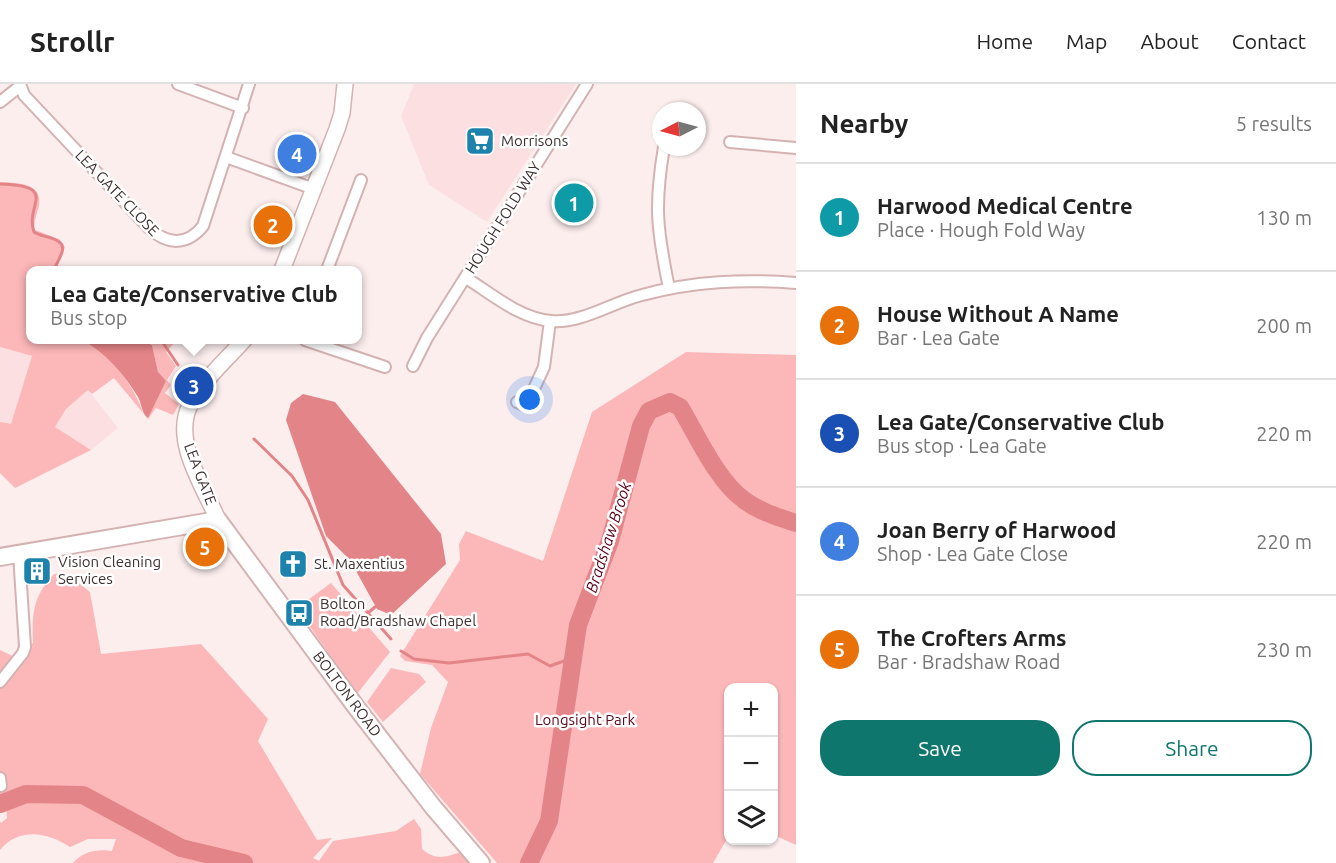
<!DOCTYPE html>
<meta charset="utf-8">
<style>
:root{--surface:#fff;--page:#f2f2f2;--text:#222;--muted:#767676;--line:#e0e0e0;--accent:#0f766e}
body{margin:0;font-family:Ubuntu,sans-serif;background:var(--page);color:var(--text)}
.controls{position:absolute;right:18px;bottom:18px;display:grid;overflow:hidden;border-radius:12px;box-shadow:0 2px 4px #0004}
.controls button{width:54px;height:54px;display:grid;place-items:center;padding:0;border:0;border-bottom:2px solid var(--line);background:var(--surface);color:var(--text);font:30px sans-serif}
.compass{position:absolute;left:652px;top:18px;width:54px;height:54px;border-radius:50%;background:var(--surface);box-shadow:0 2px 4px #0004;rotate:264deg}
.you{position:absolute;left:530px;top:316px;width:21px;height:21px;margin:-15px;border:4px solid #fff;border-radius:50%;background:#1a73e8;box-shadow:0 0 0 9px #1a73e833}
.badge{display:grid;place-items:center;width:39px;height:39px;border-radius:50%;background:var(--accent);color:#fff;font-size:20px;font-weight:700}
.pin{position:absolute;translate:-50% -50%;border:3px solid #fff;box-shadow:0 2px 6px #0006}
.popup{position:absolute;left:26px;top:182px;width:336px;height:78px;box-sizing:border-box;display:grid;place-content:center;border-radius:12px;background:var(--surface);filter:drop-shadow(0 2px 4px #0005);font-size:20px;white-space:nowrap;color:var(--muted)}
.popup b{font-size:22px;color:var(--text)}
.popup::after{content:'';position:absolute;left:50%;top:100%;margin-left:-12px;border:12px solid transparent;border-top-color:var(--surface)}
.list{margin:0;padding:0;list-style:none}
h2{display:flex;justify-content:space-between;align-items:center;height:78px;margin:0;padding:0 24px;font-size:26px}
h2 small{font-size:20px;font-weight:400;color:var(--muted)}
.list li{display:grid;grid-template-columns:39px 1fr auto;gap:18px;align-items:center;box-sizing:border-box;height:108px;padding:0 24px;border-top:2px solid var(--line)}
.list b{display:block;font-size:22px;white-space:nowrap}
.list p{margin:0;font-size:20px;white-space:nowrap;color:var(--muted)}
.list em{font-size:20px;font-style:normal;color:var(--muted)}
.actions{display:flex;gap:12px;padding:18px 24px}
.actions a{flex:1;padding:14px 0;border:2px solid var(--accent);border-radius:24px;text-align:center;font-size:21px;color:var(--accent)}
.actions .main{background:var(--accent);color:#fff}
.icon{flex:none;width:33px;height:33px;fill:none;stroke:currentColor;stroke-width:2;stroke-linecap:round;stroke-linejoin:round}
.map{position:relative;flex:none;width:796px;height:779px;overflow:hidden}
header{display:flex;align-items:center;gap:36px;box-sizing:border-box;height:84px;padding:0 30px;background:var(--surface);border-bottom:2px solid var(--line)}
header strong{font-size:28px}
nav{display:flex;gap:33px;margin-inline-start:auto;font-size:21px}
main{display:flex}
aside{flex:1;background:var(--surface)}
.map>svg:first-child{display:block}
.built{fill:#fce0e1}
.green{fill:#fcb7b8}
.water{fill:#e38488}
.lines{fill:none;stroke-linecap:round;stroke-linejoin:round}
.stream{stroke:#e38488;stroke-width:3}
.river{stroke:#e38488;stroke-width:18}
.street-casing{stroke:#d5b2b2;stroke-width:14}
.secondary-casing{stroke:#d5b2b2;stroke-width:18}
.primary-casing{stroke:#d5b2b2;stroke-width:20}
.street{stroke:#fff;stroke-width:10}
.secondary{stroke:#fff;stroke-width:15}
.primary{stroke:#fff;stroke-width:16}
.labels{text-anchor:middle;stroke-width:5;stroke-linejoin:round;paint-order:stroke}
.poi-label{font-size:15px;fill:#3e3030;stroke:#fff;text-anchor:start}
.street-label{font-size:15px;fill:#3e3030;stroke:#fff}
.park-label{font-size:15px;fill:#5d0518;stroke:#fff}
.water-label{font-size:16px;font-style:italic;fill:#5a0216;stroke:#fff}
</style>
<header>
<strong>Strollr</strong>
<nav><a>Home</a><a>Map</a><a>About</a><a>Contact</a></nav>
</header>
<main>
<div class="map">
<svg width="796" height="779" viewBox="0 0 796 779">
<rect width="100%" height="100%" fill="#fdeeee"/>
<g class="built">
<path d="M414,0H576L487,138L429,101L401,32Z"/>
<path d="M0,263L32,272L11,341L0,338Z"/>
<path d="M88,306L118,344L91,366L55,343L66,325Z"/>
</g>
<g class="green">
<path d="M0,98C16,99 43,98 39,122C37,130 33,138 35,146L59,155L65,163L55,184L58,186H31V256C46,256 67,252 82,256C106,261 137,307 143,329L158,288L152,261L142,256H177L166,268L176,282L167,296L171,301L165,309L179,320L173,331L156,324L148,335L114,294L92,310L88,306L66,325L55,343L91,366L15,404L0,389V338L11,340L32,272L0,263Z"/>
<path d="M686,268L796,271V761L774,751V604H728V753L713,779H497L420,690L431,644L448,598L432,581L405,577L400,572L460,476L459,460L466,447L543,477L592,328Z"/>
<path d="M65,488L90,508L101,570L201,560L268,635L258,657L317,756L332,754L313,774L319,777L333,757L396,747L414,735L421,745L422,765C436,777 445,773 461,768L469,779H73C84,767 97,765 112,767L116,755H88L70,763C47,748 19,743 0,766V737L1,739L7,734L5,711L0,712V566L25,578L21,569L33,559C32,528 33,513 54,490Z"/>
<path d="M331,499L390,568L357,610L297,524Z"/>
<path d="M391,584L419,590L426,598L383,638L367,618Z"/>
</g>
<g class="water">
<path d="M82,256H142L152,261L158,288L166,297L148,334C141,328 142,320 138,313C124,290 105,268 82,256Z"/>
<path d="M303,310L335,318L441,450L446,480L391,531L377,525L350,476L326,452L286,336L291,319Z"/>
</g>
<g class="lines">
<g class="stream">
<path d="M0,100C61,102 24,121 34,148C42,154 67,153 62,168C60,175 56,180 54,186"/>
<path d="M161,256L178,281"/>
<path d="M254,355L292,392L308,416L343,501L391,555"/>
<path d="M368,529L375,523"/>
<path d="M401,567L414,575L449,579L528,570L550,582L572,574"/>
</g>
<g class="river">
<path d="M0,720L26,710L83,711L181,764L244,779"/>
<path d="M529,779L549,737L578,541L610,457L641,342L649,327L670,318L680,323C697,351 717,397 744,416C760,428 778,433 796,439"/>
</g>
<g class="street-casing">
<g id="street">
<path d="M20,0L24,11L149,144C167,161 187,162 203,142L249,0"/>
<path d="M178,0L243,24"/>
<path d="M0,18L19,3"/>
<path d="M730,58L796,64"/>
<path d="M664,63C654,122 657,146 669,204"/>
<path d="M226,73L314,105"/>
<path d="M327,186L361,96"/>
<path d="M466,194C492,210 519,234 551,237C581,240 613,218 642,211C694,197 743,195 796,199"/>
<path d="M305,256L385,283"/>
<path d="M413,282L427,254L587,0"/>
<path d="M517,318L526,322L544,283L550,237"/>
<path d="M0,598L23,569L25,563L19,470"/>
<path d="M0,694L1,702"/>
</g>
</g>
<g class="secondary-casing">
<g id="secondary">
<path d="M282,186L337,45L342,29L345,0"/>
<path d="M218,436C204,403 172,357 190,321C202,297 226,276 244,256"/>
</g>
</g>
<g class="primary-casing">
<path id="primary" d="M0,473L218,436L356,623L433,723L481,779"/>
</g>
<use href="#street" class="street"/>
<use href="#secondary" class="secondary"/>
<use href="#primary" class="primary"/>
</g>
<defs>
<g id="supermarket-square" transform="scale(1.5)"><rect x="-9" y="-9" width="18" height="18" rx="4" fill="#1d83ad" stroke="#fff"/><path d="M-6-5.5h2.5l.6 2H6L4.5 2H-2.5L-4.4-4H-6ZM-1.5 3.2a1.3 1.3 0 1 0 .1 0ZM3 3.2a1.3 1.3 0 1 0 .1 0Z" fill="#fff"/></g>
<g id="church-square" transform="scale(1.5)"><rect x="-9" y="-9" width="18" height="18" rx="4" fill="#1d83ad" stroke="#fff"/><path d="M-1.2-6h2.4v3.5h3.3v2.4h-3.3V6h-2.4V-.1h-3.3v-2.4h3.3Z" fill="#fff"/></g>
<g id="building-square" transform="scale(1.5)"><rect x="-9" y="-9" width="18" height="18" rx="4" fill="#1d83ad" stroke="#fff"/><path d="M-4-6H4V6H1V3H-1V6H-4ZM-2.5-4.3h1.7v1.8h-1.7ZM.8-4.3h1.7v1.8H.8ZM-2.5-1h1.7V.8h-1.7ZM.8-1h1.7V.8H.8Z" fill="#fff"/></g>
<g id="bus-square" transform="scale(1.5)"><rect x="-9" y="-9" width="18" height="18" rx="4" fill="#1d83ad" stroke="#fff"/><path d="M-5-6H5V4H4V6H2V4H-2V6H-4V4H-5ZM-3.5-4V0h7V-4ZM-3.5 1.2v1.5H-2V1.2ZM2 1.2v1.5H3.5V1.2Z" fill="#fff"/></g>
</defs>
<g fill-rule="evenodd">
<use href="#supermarket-square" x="480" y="57"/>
<use href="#church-square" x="293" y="480"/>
<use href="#building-square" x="37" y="487"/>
<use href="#bus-square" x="299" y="529"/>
</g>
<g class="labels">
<g class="poi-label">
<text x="501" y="62">Morrisons</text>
<text x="58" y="483">Vision Cleaning<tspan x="58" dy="17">Services</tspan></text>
<text x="314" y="485">St. Maxentius</text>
<text x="320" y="525">Bolton<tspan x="320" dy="17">Road/Bradshaw Chapel</tspan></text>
</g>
<g class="street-label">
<text transform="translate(117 109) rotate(46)" y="5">LEA GATE CLOSE</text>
<text transform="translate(503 134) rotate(-58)" y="5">HOUGH FOLD WAY</text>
<text transform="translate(200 390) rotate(69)" y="5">LEA GATE</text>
<text transform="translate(347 610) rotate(53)" y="5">BOLTON ROAD</text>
</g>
<g class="park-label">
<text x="585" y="641">Longsight Park</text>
</g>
<g class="water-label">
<text transform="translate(608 453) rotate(-72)" y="6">Bradshaw Brook</text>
</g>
</g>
</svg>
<div class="controls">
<button>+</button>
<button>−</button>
<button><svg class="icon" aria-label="layers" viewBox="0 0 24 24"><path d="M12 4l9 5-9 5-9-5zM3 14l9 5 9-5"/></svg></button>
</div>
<svg class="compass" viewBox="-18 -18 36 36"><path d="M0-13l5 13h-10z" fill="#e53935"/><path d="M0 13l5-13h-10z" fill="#767676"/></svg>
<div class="you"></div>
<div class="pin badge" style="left:574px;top:119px;background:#0f9aa8">1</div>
<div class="pin badge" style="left:273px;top:141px;background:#e8710a">2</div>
<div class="pin badge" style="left:194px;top:302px;background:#1a4fb4">3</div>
<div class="popup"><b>Lea Gate/Conservative Club</b>Bus stop</div>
<div class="pin badge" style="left:297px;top:70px;background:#3f7fe0">4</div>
<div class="pin badge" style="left:205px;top:463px;background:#e8710a">5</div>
</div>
<aside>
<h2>Nearby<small>5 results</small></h2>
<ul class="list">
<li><span class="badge" style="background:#0f9aa8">1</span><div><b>Harwood Medical Centre</b><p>Place · Hough Fold Way</p></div><em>130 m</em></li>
<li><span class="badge" style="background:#e8710a">2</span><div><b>House Without A Name</b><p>Bar · Lea Gate</p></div><em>200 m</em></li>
<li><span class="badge" style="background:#1a4fb4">3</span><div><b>Lea Gate/Conservative Club</b><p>Bus stop · Lea Gate</p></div><em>220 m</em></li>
<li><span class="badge" style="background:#3f7fe0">4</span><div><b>Joan Berry of Harwood</b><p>Shop · Lea Gate Close</p></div><em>220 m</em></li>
<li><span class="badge" style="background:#e8710a">5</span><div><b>The Crofters Arms</b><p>Bar · Bradshaw Road</p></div><em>230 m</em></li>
</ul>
<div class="actions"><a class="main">Save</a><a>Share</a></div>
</aside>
</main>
